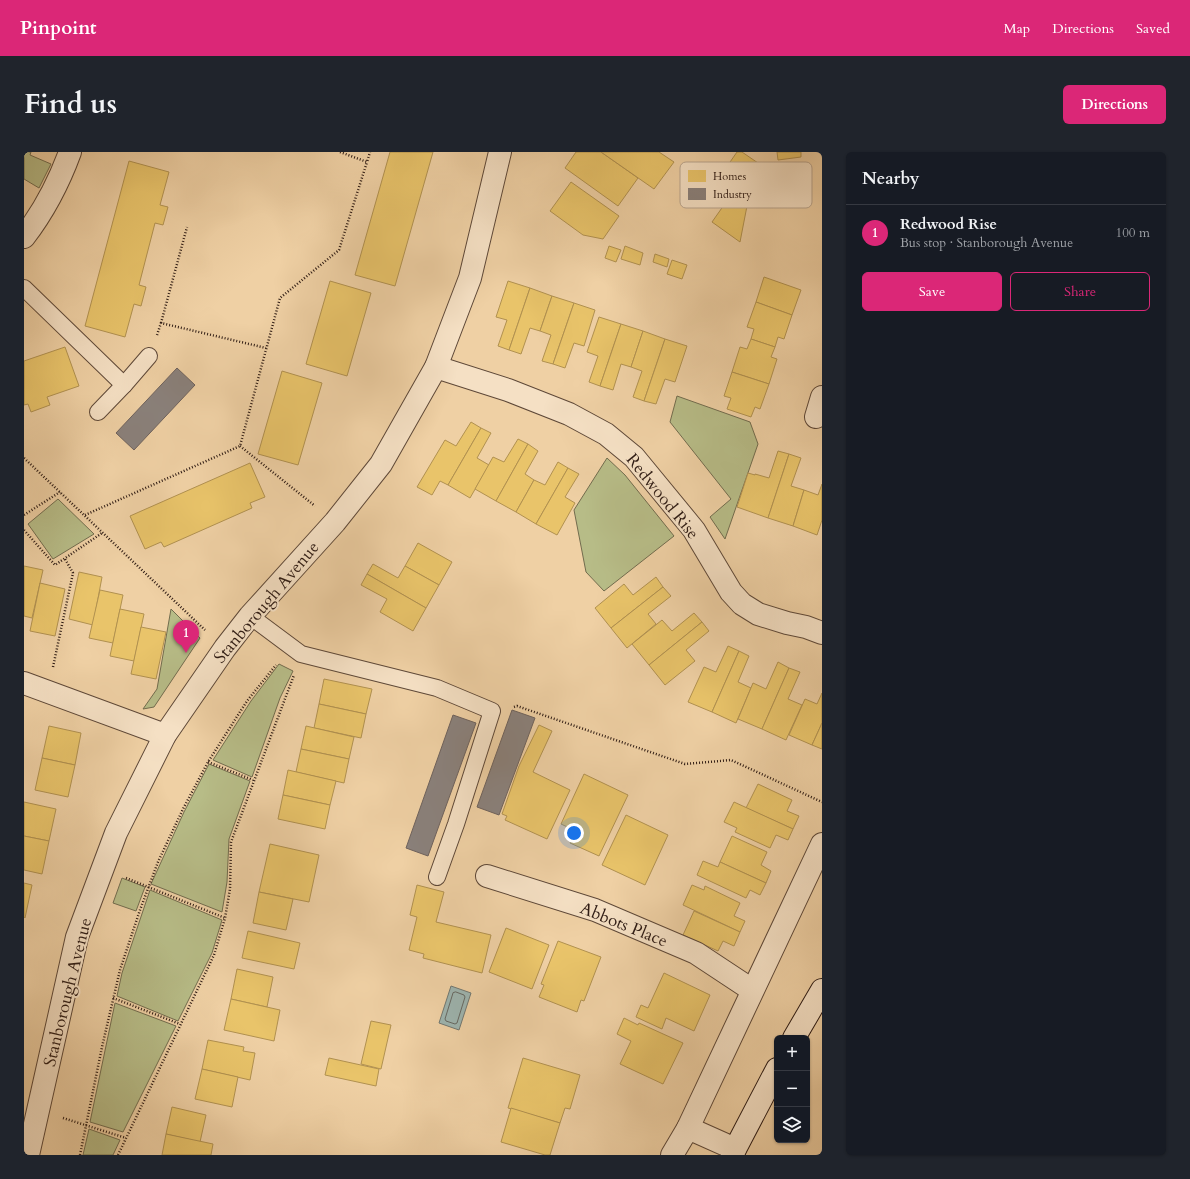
<!DOCTYPE html>
<meta charset="utf-8">
<style>
:root{--surface:#171b24;--page:#20242c;--text:#f1f3f6;--muted:#9ea1a6;--line:#363941;--accent:#db2777}
body{margin:0;font-family:Cardo,serif;background:var(--page);color:var(--text)}
.controls{position:absolute;right:12px;bottom:12px;display:grid;overflow:hidden;border-radius:6px;box-shadow:0 1px 3px #0004}
.controls button{width:36px;height:36px;display:grid;place-items:center;padding:0;border:0;border-bottom:1px solid var(--line);background:var(--surface);color:var(--text);font:20px sans-serif}
.you{position:absolute;left:550px;top:681px;width:14px;height:14px;margin:-10px;border:3px solid #fff;border-radius:50%;background:#1a73e8;box-shadow:0 0 0 6px #1a73e833}
.badge{display:grid;place-items:center;width:26px;height:26px;border-radius:50%;background:var(--accent);color:#fff;font-size:13px;font-weight:700}
.pin{position:absolute;translate:-50% -33px;filter:drop-shadow(0 1px 2px #0008)}
.pin::after{content:'';position:absolute;top:21px;width:14px;height:12px;background:inherit;clip-path:polygon(0 0,100% 0,50% 100%)}
.list{margin:0;padding:0;list-style:none}
h2{display:flex;justify-content:space-between;align-items:center;height:52px;margin:0;padding:0 16px;font-size:17px}
h2 small{font-size:13px;font-weight:400;color:var(--muted)}
.list li{display:grid;grid-template-columns:26px 1fr auto;gap:12px;align-items:center;box-sizing:border-box;height:56px;padding:0 16px;border-top:1px solid var(--line)}
.list b{display:block;font-size:15px;white-space:nowrap}
.list p{margin:0;font-size:13px;white-space:nowrap;color:var(--muted)}
.list em{font-size:13px;font-style:normal;color:var(--muted)}
.actions{display:flex;gap:8px;padding:12px 16px}
.actions a{flex:1;padding:9px 0;border:1px solid var(--accent);border-radius:6px;text-align:center;font-size:14px;color:var(--accent)}
.actions .main{background:var(--accent);color:#fff}
.icon{flex:none;width:22px;height:22px;fill:none;stroke:currentColor;stroke-width:2;stroke-linecap:round;stroke-linejoin:round}
.map{position:relative;flex:none;width:798px;height:1003px;overflow:hidden;border-radius:6px}
header{display:flex;align-items:center;gap:24px;box-sizing:border-box;height:56px;padding:0 20px;background:var(--accent);color:#fff}
header strong{font-size:19px}
nav{display:flex;gap:22px;margin-inline-start:auto;font-size:14px}
.intro{display:flex;align-items:center;justify-content:space-between;box-sizing:border-box;height:96px;padding:0 24px}
h1{margin:0;font-size:28px}
.button{padding:10px 18px;border-radius:6px;background:var(--accent);color:#fff;font-size:14px;font-weight:700}
main{display:flex;gap:24px;padding:0 24px}
aside{flex:1;background:var(--surface);border-radius:6px;box-shadow:0 1px 3px #0004}
.map>svg:first-child{display:block}
.green{fill:#b7bc87;stroke:#726c4e}
.water{fill:#9db4af;stroke:#717771}
.homes{fill:#e9c46a;stroke:#b19150}
.industry{fill:#8a817c;stroke:#6e625d}
.lines{fill:none;stroke-linecap:round;stroke-linejoin:round}
.shore{stroke:#666862;stroke-width:1}
.lane-casing{stroke:#5e4838;stroke-width:18}
.street-casing{stroke:#5e4838;stroke-width:24}
.secondary-casing{stroke:#2e1b14;stroke-width:24}
.path{stroke:#2e1b14;stroke-width:2.5;stroke-dasharray:1 2;stroke-linecap:butt}
.lane{stroke:#f5e0c4;stroke-width:16}
.street{stroke:#f5e0c4;stroke-width:22}
.secondary{stroke:#f5e0c4;stroke-width:22}
.labels{text-anchor:middle;stroke-width:4;stroke-linejoin:round;paint-order:stroke}
.street-label{font-size:17px;fill:#2e1b14;stroke:#f5e0c4}
.key{fill:#f5e0c4;stroke:#b9a58f;stroke-width:1}
.key-label{font-size:11px;fill:#2e1b14}
</style>
<header>
<strong>Pinpoint</strong>
<nav><a>Map</a><a>Directions</a><a>Saved</a></nav>
</header>
<div class="intro"><h1>Find us</h1><a class="button">Directions</a></div>
<main>
<div class="map">
<svg width="798" height="1003" viewBox="0 0 798 1003">
<rect width="100%" height="100%" fill="#efd0a4"/>
<filter id="stains"><feTurbulence type="fractalNoise" baseFrequency=".005" numOctaves="4"/><feColorMatrix values="0 0 0 0 .2 0 0 0 0 .09 0 0 0 0 .02 0 0 0 .5 -.17"/></filter>
<radialGradient id="worn" r=".72"><stop offset=".6" stop-color="#630" stop-opacity="0"/><stop offset="1" stop-color="#630" stop-opacity=".3"/></radialGradient>
<g class="green">
<path d="M0,0H7L6,3L27,12L15,36L0,27Z"/>
<path d="M653,244L726,270L734,292L701,387L686,365L707,347L646,270Z"/>
<path d="M583,306L601,323L650,384L580,439L562,420L550,358Z"/>
<path d="M34,347L70,382L29,407L4,372Z"/>
<path d="M147,457L176,486L130,555L119,557L133,537Z"/>
<path d="M255,512L269,519L256,546L228,625L189,608L227,549Z"/>
<path d="M185,612L226,629L205,687L203,730L198,760L127,732L160,660Z"/>
<path d="M98,726L121,735L112,759L89,751Z"/>
<path d="M126,738L198,768L188,801L154,869L93,844L98,821Z"/>
<path d="M91,851L152,874L99,980L66,970Z"/>
<path d="M65,977L96,988L89,1003H59Z"/>
</g>
<path class="water" d="M427,834L447,841L435,878L415,871Z"/>
<g class="homes">
<path d="M366,0H409L371,134L331,123Z"/>
<path d="M552,0H577L614,26L594,54L541,16Z"/>
<path d="M577,0H635L650,10L630,37Z"/>
<path d="M713,0H718L734,11L725,47L695,26Z"/>
<path d="M753,0H777V5L754,8Z"/>
<path d="M105,9L145,20L136,53L144,55L139,73L131,71L115,133L122,135L117,154L110,152L101,185L61,174Z"/>
<path d="M547,30L595,64L579,87L559,83L526,59Z"/>
<path d="M707,43L723,54L716,90L688,70Z"/>
<path d="M585,94L597,98L592,110L581,106Z"/>
<path d="M601,94L619,101L616,113L597,107Z"/>
<path d="M631,102L645,107L643,115L629,110Z"/>
<path d="M648,108L663,113L658,127L643,122Z"/>
<path d="M740,125L777,138L768,163L732,150Z"/>
<path d="M306,129L347,141L323,224L282,212Z"/>
<path d="M484,129L506,136L485,198L474,194L483,168L472,165Z"/>
<path d="M506,136L528,144L516,179L506,176L497,202L485,198Z"/>
<path d="M528,144L550,151L529,212L518,209L527,183L516,179Z"/>
<path d="M732,150L768,163L760,187L754,185L751,195L727,187L730,177L723,175Z"/>
<path d="M550,151L571,158L560,194L550,191L541,216L529,212Z"/>
<path d="M575,165L597,172L576,234L565,230L574,204L563,200Z"/>
<path d="M597,172L619,179L607,215L597,212L589,238L576,234Z"/>
<path d="M619,179L641,187L620,249L609,245L618,219L607,215Z"/>
<path d="M641,187L663,194L651,230L641,227L632,252L620,249Z"/>
<path d="M727,187L751,195L747,205L753,207L745,232L708,220L716,195L723,197Z"/>
<path d="M41,195L55,234L23,245L26,253L7,260L4,252L0,253V209Z"/>
<path d="M258,219L298,231L274,313L234,302Z"/>
<path d="M708,220L745,232L736,257L731,255L727,265L703,257L707,246L700,244Z"/>
<path d="M447,270L457,276L424,333L416,329L408,343L393,335L421,288L432,294Z"/>
<path d="M457,276L467,281L453,306L465,313L446,346L424,333Z"/>
<path d="M494,287L504,292L472,349L451,337L469,305L480,310Z"/>
<path d="M504,292L514,299L501,322L510,328L492,360L472,349Z"/>
<path d="M754,299L765,302L744,366L713,355L724,321L731,323V322L745,326Z"/>
<path d="M765,302L777,306L767,334L780,338L769,374L744,366Z"/>
<path d="M534,310L544,316L512,372L492,360L510,328L521,333Z"/>
<path d="M226,311L241,345L226,351L228,356L140,395L137,390L121,397L106,364Z"/>
<path d="M544,316L555,322L541,345L551,351L533,383L512,372Z"/>
<path d="M798,332V368L793,383L769,374L780,338L794,343Z"/>
<path d="M394,391L428,410L415,433L381,414Z"/>
<path d="M349,412L374,426L381,414L415,433L402,456L343,422Z"/>
<path d="M0,414L19,418L8,466L0,464Z"/>
<path d="M55,420L78,425L69,473L45,467Z"/>
<path d="M343,422L402,456L389,479L356,460L363,447L337,433Z"/>
<path d="M632,425L639,435L587,476L571,456L600,432L609,443Z"/>
<path d="M16,431L41,437L31,484L6,479Z"/>
<path d="M639,435L647,444L624,462L632,472L603,496L587,476Z"/>
<path d="M76,438L99,443L89,491L65,486Z"/>
<path d="M96,457L120,462L110,509L86,504Z"/>
<path d="M670,461L678,470L625,513L608,492L638,468L648,479Z"/>
<path d="M678,470L685,479L662,498L671,509L641,533L625,513Z"/>
<path d="M117,475L142,480L132,527L107,522Z"/>
<path d="M704,494L715,499L688,560L664,550L680,515L692,520Z"/>
<path d="M715,499L725,504L714,530L727,536L712,571L688,560Z"/>
<path d="M754,510L765,516L738,577L714,567L729,531L742,537Z"/>
<path d="M765,516L776,520L764,547L778,553L762,588L738,577Z"/>
<path d="M300,527L348,537L342,562L295,552Z"/>
<path d="M798,541V571L788,593L765,583L781,547L793,552Z"/>
<path d="M295,552L342,562L337,586L290,576Z"/>
<path d="M798,571V597L788,593Z"/>
<path d="M515,573L528,579L509,620L546,638L523,687L481,668L483,664L478,662L495,614Z"/>
<path d="M25,574L57,581L51,613L18,606Z"/>
<path d="M282,574L330,585L325,607L277,597Z"/>
<path d="M277,597L325,607L320,631L272,620Z"/>
<path d="M18,606L51,613L44,645L11,638Z"/>
<path d="M264,618L312,629L306,653L259,643Z"/>
<path d="M560,622L604,643L575,704L546,691L552,679L537,672Z"/>
<path d="M734,632L768,648L763,659L775,664L769,677L722,656Z"/>
<path d="M259,643L306,653L301,677L254,667Z"/>
<path d="M0,650L32,657L25,689L0,684Z"/>
<path d="M710,650L769,677L764,688L752,683L746,696L711,680L713,676L700,670Z"/>
<path d="M602,663L644,683L621,733L578,713Z"/>
<path d="M0,684L25,689L18,722L0,718Z"/>
<path d="M708,684L743,700L737,713L747,719L742,731L696,710Z"/>
<path d="M246,692L295,703L285,750L235,740Z"/>
<path d="M679,709L694,715L696,710L742,731L736,743L726,738L722,746L673,723Z"/>
<path d="M0,731L8,733L1,766L0,765Z"/>
<path d="M393,733L420,740L412,770L467,783L458,821L399,806L400,802L385,798L393,765L386,763Z"/>
<path d="M668,733L680,738L681,734L716,751L710,764L721,769L716,780L659,753Z"/>
<path d="M235,740L269,747L262,778L229,771Z"/>
<path d="M670,759L716,780L710,794L699,789L694,799L659,783Z"/>
<path d="M482,776L525,793L508,837L465,820Z"/>
<path d="M224,779L276,791L270,817L218,806Z"/>
<path d="M534,789L577,805L560,849L557,848L553,860L515,845L520,833L517,832Z"/>
<path d="M213,817L249,825L243,855L207,847Z"/>
<path d="M640,821L686,843L670,879L642,866L638,877L612,865L617,853L624,856Z"/>
<path d="M207,847L256,858L250,889L200,878Z"/>
<path d="M600,866L614,873L615,871L659,891L639,932L596,912L607,889L593,882Z"/>
<path d="M347,869L367,873L357,917L337,912Z"/>
<path d="M184,888L220,895L219,899L231,901L226,928L178,917Z"/>
<path d="M305,906L355,917L352,934L301,923Z"/>
<path d="M499,906L556,923L546,957L541,956L536,971L484,956Z"/>
<path d="M178,917L214,925L208,955L171,947Z"/>
<path d="M148,955L182,963L176,990L142,982Z"/>
<path d="M487,956L536,971L526,1003H521L477,990Z"/>
<path d="M142,982L189,992L187,1003H138Z"/>
</g>
<g class="industry">
<path d="M153,216L171,233L110,298L92,281Z"/>
<path d="M488,558L511,566L475,663L453,655Z"/>
<path d="M429,563L452,571L404,704L382,696Z"/>
</g>
<g class="lines">
<path class="shore" d="M432,840L440,843L441,845L433,871L431,872L422,869L421,867L429,841Z"/>
<g class="lane-casing">
<g id="lane">
<path d="M0,136L100,233"/>
<path d="M74,260L100,233L125,204"/>
<path d="M226,464L277,502L413,536L468,559L432,672L413,725"/>
</g>
</g>
<g class="street-casing">
<g id="street">
<path d="M0,85C20,59 35,30 46,0"/>
<path d="M412,215L484,238L545,262L582,282L610,305L670,378L707,440L718,452L734,462L763,471L782,475L798,481"/>
<path d="M792,265L798,245"/>
<path d="M0,531L141,583"/>
<path d="M463,724L571,758L672,801L728,838"/>
<path d="M664,976L798,692"/>
<path d="M4,1003L53,785L92,681L141,583L201,496L226,464L311,370L357,312L412,215L446,126L476,0"/>
<path d="M648,1003L664,976L711,997"/>
</g>
</g>
<g class="secondary-casing">
<g id="secondary">
<path d="M770,886L798,838"/>
<path d="M708,1003L753,917"/>
</g>
</g>
<g class="path">
<path d="M316,0L343,10L346,0"/>
<path d="M137,171L163,75"/>
<path d="M133,183L137,171L242,196"/>
<path d="M216,294L291,354"/>
<path d="M0,306L181,478"/>
<path d="M0,363L36,340"/>
<path d="M61,363L216,294L256,146L315,98L343,10"/>
<path d="M0,378L31,413L78,381"/>
<path d="M29,515L49,421L41,407"/>
<path d="M490,555L493,554L661,612L707,608L798,650"/>
<path d="M184,610L229,628"/>
<path d="M102,726L201,766"/>
<path d="M89,846L156,872"/>
<path d="M39,966L102,986"/>
<path d="M56,1003L78,895L96,818L116,758L134,710L159,657L184,610L223,549L252,513"/>
<path d="M94,1003L190,803L201,766L206,737L207,690L270,523"/>
</g>
<use href="#lane" class="lane"/>
<use href="#street" class="street"/>
<use href="#secondary" class="secondary"/>
</g>
<g class="labels">
<g class="street-label">
<text transform="translate(639 344) rotate(51)" y="6">Redwood Rise</text>
<text transform="translate(242 450) rotate(-50)" y="6">Stanborough Avenue</text>
<text transform="translate(600 772) rotate(22)" y="6">Abbots Place</text>
<text transform="translate(43 840) rotate(-76)" y="6">Stanborough Avenue</text>
</g>
</g>
<rect x="656" y="10" width="132" height="46" rx="6" class="key"/>
<rect x="664" y="18" width="18" height="12" fill="#e9c46a"/>
<rect x="664" y="36" width="18" height="12" fill="#8a817c"/>
<g class="key-label">
<text x="689" y="28">Homes</text>
<text x="689" y="46">Industry</text>
</g>
<rect width="100%" height="100%" filter="url(#stains)"/>
<rect width="100%" height="100%" fill="url(#worn)"/>
</svg>
<div class="controls">
<button>+</button>
<button>−</button>
<button><svg class="icon" aria-label="layers" viewBox="0 0 24 24"><path d="M12 4l9 5-9 5-9-5zM3 14l9 5 9-5"/></svg></button>
</div>
<div class="you"></div>
<div class="pin badge" style="left:162px;top:501px">1</div>
</div>
<aside>
<h2>Nearby<small></small></h2>
<ul class="list">
<li><span class="badge">1</span><div><b>Redwood Rise</b><p>Bus stop · Stanborough Avenue</p></div><em>100 m</em></li>
</ul>
<div class="actions"><a class="main">Save</a><a>Share</a></div>
</aside>
</main>
